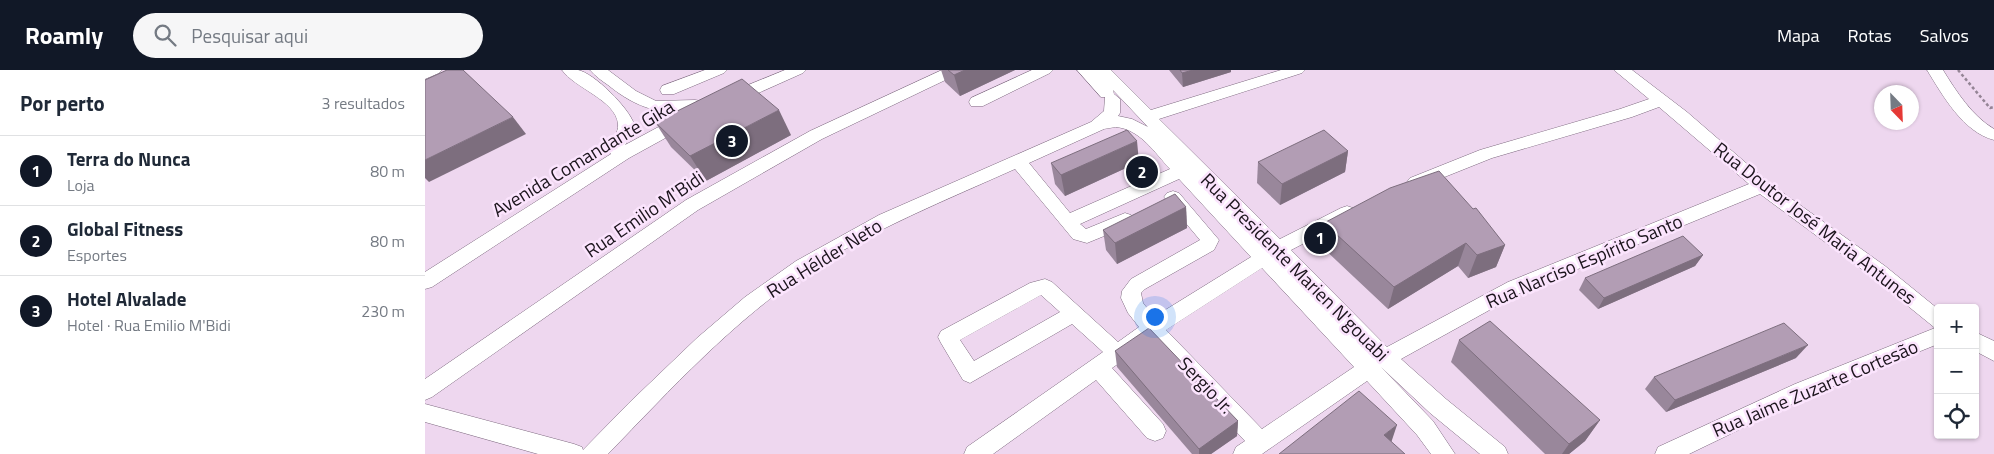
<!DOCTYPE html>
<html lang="pt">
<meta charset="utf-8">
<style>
:root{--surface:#fff;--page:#f6f6f7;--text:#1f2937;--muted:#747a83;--line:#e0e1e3;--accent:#111827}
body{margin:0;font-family:"Titillium Web",sans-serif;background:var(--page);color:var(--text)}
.controls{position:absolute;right:15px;bottom:15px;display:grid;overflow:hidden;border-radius:5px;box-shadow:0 1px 4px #0004}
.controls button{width:45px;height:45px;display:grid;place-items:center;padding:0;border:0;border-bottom:1px solid var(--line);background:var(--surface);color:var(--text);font:25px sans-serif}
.compass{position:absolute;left:1449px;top:15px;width:45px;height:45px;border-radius:50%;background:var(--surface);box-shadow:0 1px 4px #0004;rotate:157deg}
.you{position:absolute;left:729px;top:246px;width:18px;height:18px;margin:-12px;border:4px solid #fff;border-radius:50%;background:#1a73e8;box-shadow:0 0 0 8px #1a73e833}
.badge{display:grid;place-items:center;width:32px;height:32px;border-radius:50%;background:var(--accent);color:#fff;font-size:16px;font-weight:700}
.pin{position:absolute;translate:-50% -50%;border:2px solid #fff;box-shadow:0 1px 5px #0006}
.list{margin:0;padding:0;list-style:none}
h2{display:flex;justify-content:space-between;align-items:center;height:65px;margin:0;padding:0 20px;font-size:21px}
h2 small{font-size:16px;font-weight:400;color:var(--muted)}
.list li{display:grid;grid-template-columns:32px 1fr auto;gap:15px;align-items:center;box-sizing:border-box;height:70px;padding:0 20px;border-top:1px solid var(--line)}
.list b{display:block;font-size:19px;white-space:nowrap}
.list p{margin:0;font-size:16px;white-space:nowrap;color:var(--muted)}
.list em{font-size:16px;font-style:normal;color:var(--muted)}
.icon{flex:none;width:28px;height:28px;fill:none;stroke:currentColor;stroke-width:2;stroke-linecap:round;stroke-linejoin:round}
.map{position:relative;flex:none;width:1569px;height:384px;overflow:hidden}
header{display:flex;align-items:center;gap:30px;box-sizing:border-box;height:70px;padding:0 25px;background:var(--accent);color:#fff}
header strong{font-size:24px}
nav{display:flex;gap:28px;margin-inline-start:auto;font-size:18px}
.search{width:350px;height:45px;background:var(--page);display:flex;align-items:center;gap:12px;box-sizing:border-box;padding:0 18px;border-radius:28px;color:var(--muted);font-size:19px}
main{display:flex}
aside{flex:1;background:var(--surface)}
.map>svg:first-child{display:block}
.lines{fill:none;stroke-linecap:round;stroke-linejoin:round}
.minor-casing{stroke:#7d697f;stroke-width:1}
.path{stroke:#948495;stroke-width:2.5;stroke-dasharray:3 2.5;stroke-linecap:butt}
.minor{fill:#fff;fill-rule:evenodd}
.wall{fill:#99879b}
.shaded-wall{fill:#7d6e7e}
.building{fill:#b29db4;stroke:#7d6e7e}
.labels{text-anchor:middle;stroke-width:5;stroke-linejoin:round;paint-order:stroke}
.street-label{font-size:19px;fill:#1b141c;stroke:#fbe4fd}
</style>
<header>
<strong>Roamly</strong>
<div class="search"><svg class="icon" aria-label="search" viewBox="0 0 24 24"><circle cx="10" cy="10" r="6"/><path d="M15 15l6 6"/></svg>Pesquisar aqui</div>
<nav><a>Mapa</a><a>Rotas</a><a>Salvos</a></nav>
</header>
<main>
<aside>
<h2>Por perto<small>3 resultados</small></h2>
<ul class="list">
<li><span class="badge">1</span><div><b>Terra do Nunca</b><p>Loja</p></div><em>80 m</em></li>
<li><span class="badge">2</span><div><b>Global Fitness</b><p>Esportes</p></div><em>80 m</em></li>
<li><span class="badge">3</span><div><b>Hotel Alvalade</b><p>Hotel · Rua Emilio M'Bidi</p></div><em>230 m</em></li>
</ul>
</aside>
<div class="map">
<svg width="1569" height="384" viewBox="0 0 1569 384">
<rect width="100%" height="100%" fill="#eed7ef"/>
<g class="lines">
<g class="minor-casing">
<g id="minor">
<path d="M0,0H17L14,3L0,9Z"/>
<path d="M137,0C142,0 148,0 153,0C169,3 204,38 209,54L207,64L200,75L252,47L258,46L264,47L266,51L264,55L204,88L7,217L0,219V202L186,84L182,79C186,72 194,63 193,54C191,30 149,18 137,0Z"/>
<path d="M165,0H183L211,21L231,31L270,30L276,31L278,35L276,39C240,48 211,38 183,15C177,11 170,6 165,0Z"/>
<path d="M280,0H302L299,3L249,24H237L235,20L237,16Z"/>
<path d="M360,0H381L378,3L311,33H299L297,29L299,25Z"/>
<path d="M517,0H538L535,3L397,69L273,140L7,327L0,330V309L261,130L385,61Z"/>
<path d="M607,0H628L625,3L558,36H546L544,32L546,28Z"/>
<path d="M652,0H669L671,3L669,0H686L726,40L856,0H880L877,3L734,49L855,169L916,138L922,136L928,138L931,143L928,148L866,180L962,277L1083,212L1324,114L1234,37L1207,47L1067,88L997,116L991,118L985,116L982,112L985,108L1055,80L1195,39L1224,29L1189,0H1207L1262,42L1343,112L1460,196L1513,239V274L1384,326L1264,384H1230L1233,377L1370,314L1510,258L1446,206L1335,124L1097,222L976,289L1021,329L1080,377L1083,384H1055L1005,343L956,297L1008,351L1030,384H1006L992,365L942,311L837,384H808L811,377L820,371L726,271L687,298L738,354L741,361L738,368L730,371L722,368L671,310L568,384H539L542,377L678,282L647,254L545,313L538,310L516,273L513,267L516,261L605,213L620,209L627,212L693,272L714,257L703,243L696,228L697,221L706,209L775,170L739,127L742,123L748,121L754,123L794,170L789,180L720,219L716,223L718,233L729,247L826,187L754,109L655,154L661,159L700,143L706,145L709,150L706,155L662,173L648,169L590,99C521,130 449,159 385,200C309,250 246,319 183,384H113L0,352V334L149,374L157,377L158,380L204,333L272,268L320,227L371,191L454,145L666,52L679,41L680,27H676ZM688,20L723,57L707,49L693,46L695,43V29L689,24ZM691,57C715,59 730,83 745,99L645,143L604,93L679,59ZM837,198L929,297L837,359L741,260ZM616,225L635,242L549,291L535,270Z"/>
<path d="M1502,0H1518C1531,21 1547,46 1569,59V70C1538,62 1518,26 1502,0Z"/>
<path d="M1550,262L1569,271V291L1550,281Z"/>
</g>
</g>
<path class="path" d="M1533,0L1565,38L1569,37"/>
<use href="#minor" class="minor"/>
</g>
<g class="wall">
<path d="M516,0H590L535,26L520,12Z"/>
<path d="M744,0H806V2L758,17Z"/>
<path d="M230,52L366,65L281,111L246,77Z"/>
<path d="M923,81L920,102L855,135L832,113L833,92Z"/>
<path d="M714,92L640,126L630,114L626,93Z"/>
<path d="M761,137L762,158L692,194L681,180L678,160Z"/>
<path d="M899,153L1080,175L1071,197L1043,208L1033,196L963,239L896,176Z"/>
<path d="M1278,185L1270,196L1173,239L1154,220L1160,208Z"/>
<path d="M1034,270L1175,350L1160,371L1144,384H1120L1026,292Z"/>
<path d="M690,281L813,351L812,366L786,384H767L692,297Z"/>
<path d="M1371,288L1241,342L1220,319L1229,307Z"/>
</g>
<g class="shaded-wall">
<path d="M540,0H590L535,26L529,5Z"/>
<path d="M768,0H806V2L758,17L757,3Z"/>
<path d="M354,40L366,65L281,111L265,86Z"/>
<path d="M88,47L101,64L4,112L0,108V90Z"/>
<path d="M712,71L714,92L640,126L636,105Z"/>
<path d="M923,81L920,102L855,135L857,114Z"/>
<path d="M761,137L762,158L692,194L690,173Z"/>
<path d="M1041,173L1033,196L963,239L969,217Z"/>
<path d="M1080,175L1071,197L1043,208L1052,185Z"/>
<path d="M1278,185L1270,196L1173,239L1179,228Z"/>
<path d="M1383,275L1371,288L1241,342L1250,330Z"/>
<path d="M1175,350L1160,371L1144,384H1137L1144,374Z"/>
<path d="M813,351L812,366L786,384H774V379Z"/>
<path d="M972,355L965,376L959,365Z"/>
</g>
<g class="building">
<path d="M22,0H38L88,47L0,90V10Z"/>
<path d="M523,0H540L529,5Z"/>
<path d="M755,0H768L757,3Z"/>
<path d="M317,9L354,40L265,86L230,52Z"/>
<path d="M702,60L712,71L636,105L626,93Z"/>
<path d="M899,60L923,81L857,114L833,92Z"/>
<path d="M1014,101L1048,139L1051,138L1080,175L1052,185L1041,173L969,217L899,153L965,118Z"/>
<path d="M750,124L761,137L690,173L678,160Z"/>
<path d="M1258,166L1278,185L1179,228L1160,208Z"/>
<path d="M1065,251L1175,350L1144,374L1034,270Z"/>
<path d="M1359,253L1383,275L1250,330L1229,307Z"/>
<path d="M724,258L813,351L774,379L690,281Z"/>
<path d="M934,321L972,355L959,365L980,384H854Z"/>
</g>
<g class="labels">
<g class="street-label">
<text transform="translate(158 88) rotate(-31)" y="7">Avenida Comandante Gika</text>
<text transform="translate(219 144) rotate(-34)" y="7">Rua Emilio M'Bidi</text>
<text transform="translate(1390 153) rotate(38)" y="7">Rua Doutor José Maria Antunes</text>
<text transform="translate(399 188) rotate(-32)" y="7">Rua Hélder Neto</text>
<text transform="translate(1159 191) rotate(-23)" y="7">Rua Narciso Espírito Santo</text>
<text transform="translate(870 197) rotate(45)" y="7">Rua Presidente Marien N'gouabi</text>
<text transform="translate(781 315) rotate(46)" y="7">Sergio Jr.</text>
<text transform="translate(1390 318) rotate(-23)" y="7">Rua Jaime Zuzarte Cortesão</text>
</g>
</g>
</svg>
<div class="controls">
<button>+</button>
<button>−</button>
<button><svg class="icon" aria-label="locate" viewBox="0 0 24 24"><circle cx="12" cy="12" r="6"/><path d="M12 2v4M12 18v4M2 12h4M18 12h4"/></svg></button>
</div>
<svg class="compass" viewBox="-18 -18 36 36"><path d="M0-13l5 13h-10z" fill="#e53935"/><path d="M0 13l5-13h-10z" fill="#747a83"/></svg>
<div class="you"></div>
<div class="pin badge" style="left:895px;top:168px">1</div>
<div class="pin badge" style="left:717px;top:102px">2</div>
<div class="pin badge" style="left:307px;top:71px">3</div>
</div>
</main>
